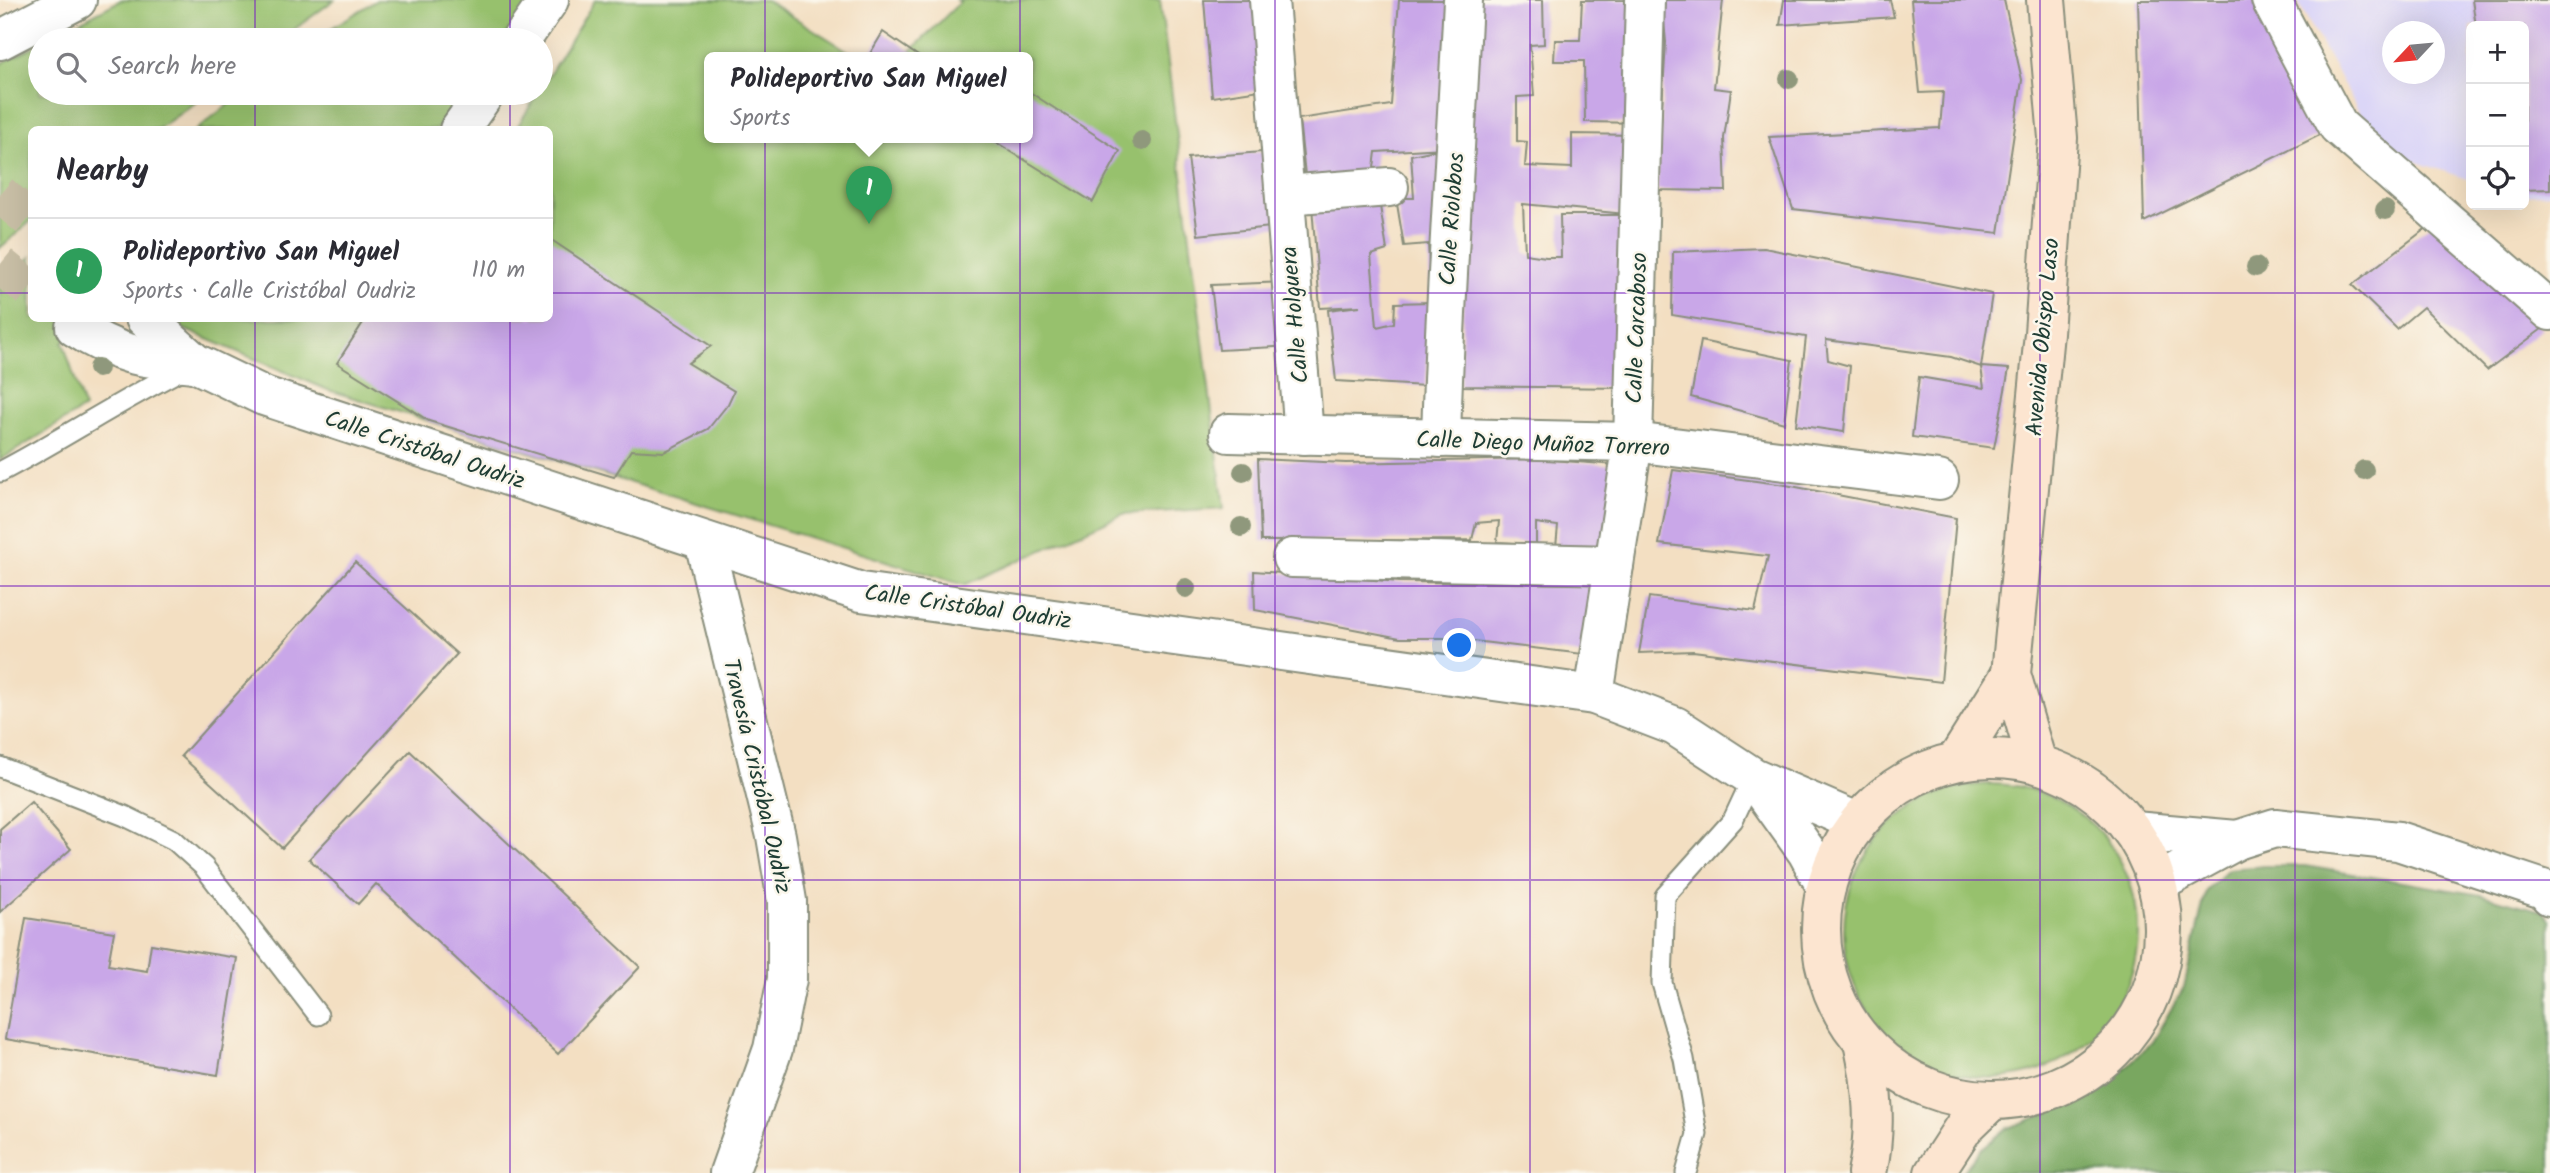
<!DOCTYPE html>
<meta charset="utf-8">
<style>
:root{--surface:#fff;--page:#f7f7f7;--text:#2b2b33;--muted:#7c7c81;--line:#e1e1e2;--accent:#1a73e8}
body{margin:0;font-family:Kalam,sans-serif;background:var(--page);color:var(--text)}
.controls{position:absolute;right:21px;top:21px;display:grid;overflow:hidden;border-radius:10px;box-shadow:0 7px 28px #0002}
.controls button{width:63px;height:63px;display:grid;place-items:center;padding:0;border:0;border-bottom:2px solid var(--line);background:var(--surface);color:var(--text);font:35px sans-serif}
.compass{position:absolute;left:2382px;top:21px;width:63px;height:63px;border-radius:50%;background:var(--surface);box-shadow:0 7px 28px #0002;rotate:244deg}
.you{position:absolute;left:1460px;top:646px;width:24px;height:24px;margin:-18px;border:5px solid #fff;border-radius:50%;background:#1a73e8;box-shadow:0 0 0 10px #1a73e833}
.badge{display:grid;place-items:center;width:46px;height:46px;border-radius:50%;background:var(--accent);color:#fff;font-size:23px;font-weight:700}
.pin{position:absolute;translate:-50% -58px;filter:drop-shadow(0 2px 4px #0008)}
.pin::after{content:'';position:absolute;top:37px;width:24px;height:21px;background:inherit;clip-path:polygon(0 0,100% 0,50% 100%)}
.popup{position:absolute;left:704px;top:52px;width:329px;height:91px;box-sizing:border-box;display:grid;place-content:center;border-radius:10px;background:var(--surface);filter:drop-shadow(0 2px 5px #0005);font-size:23px;white-space:nowrap;color:var(--muted)}
.popup b{font-size:26px;color:var(--text)}
.popup::after{content:'';position:absolute;left:50%;top:100%;margin-left:-14px;border:14px solid transparent;border-top-color:var(--surface)}
.list{margin:0;padding:0;list-style:none}
h2{display:flex;justify-content:space-between;align-items:center;height:91px;margin:0;padding:0 28px;font-size:30px}
h2 small{font-size:23px;font-weight:400;color:var(--muted)}
.list li{display:grid;grid-template-columns:46px 1fr auto;gap:21px;align-items:center;box-sizing:border-box;height:105px;padding:0 28px;border-top:2px solid var(--line)}
.list b{display:block;font-size:26px;white-space:nowrap}
.list p{margin:0;font-size:23px;white-space:nowrap;color:var(--muted)}
.list em{font-size:23px;font-style:normal;color:var(--muted)}
.icon{flex:none;width:38px;height:38px;fill:none;stroke:currentColor;stroke-width:2;stroke-linecap:round;stroke-linejoin:round}
.map{position:relative;flex:none;width:2550px;height:1173px;overflow:hidden}
.search{position:absolute;background:var(--surface);box-shadow:0 7px 28px #0002;left:28px;top:28px;width:525px;height:77px;display:flex;align-items:center;gap:18px;box-sizing:border-box;padding:0 24px;border-radius:38px;color:var(--muted);font-size:26px}
.panel{position:absolute;background:var(--surface);box-shadow:0 7px 28px #0002;left:28px;top:126px;width:525px;height:196px;border-radius:10px}
.map>svg:first-child{display:block}
.built{fill:#dbd6f7;fill-rule:evenodd}
.green{fill:#97c16d;stroke:#5b7f50;stroke-width:2}
.forest{fill:#79a760;stroke:#4c724a;stroke-width:2}
.building{fill:#c9a7e8;fill-rule:evenodd}
.lines{fill:none;stroke-linecap:round;stroke-linejoin:round}
.street-tunnel{stroke:#c9bfa6;stroke-width:38;stroke-dasharray:38 19;stroke-linecap:butt}
.lane-casing{stroke:#898e7b;stroke-width:23}
.street-casing{stroke:#898e7b;stroke-width:42}
.secondary-casing{stroke:#898e7b;stroke-width:42}
.lane{stroke:#fff;stroke-width:19}
.street{stroke:#fff;stroke-width:38}
.secondary{stroke:#fce5d0;stroke-width:38}
.tree{fill:#8f987c}
.grid{fill:none;stroke:#7b2cbf;stroke-width:2;stroke-opacity:0.55}
.labels{text-anchor:middle;stroke-width:5;stroke-linejoin:round;paint-order:stroke}
.street-label{font-size:23px;fill:#1f3d34;stroke:#fbf7ec}
</style>
<div class="map">
<svg width="2550" height="1173" viewBox="0 0 2550 1173">
<rect width="100%" height="100%" fill="#fbf7ec"/>
<filter id="ink" filterUnits="userSpaceOnUse"><feTurbulence type="fractalNoise" baseFrequency=".0143" numOctaves="2"/><feDisplacementMap in="SourceGraphic" scale="14" xChannelSelector="R" yChannelSelector="G"/><feConvolveMatrix kernelMatrix="1 2 1 2 8 2 1 2 1" color-interpolation-filters="sRGB"/></filter>
<filter id="wash" filterUnits="userSpaceOnUse"><feTurbulence type="fractalNoise" baseFrequency=".00686" numOctaves="4" result="noise"/><feDisplacementMap in="SourceGraphic" scale="28" xChannelSelector="R" yChannelSelector="G"/><feGaussianBlur stdDeviation="1.57" result="paint"/><feColorMatrix in="noise" values="0 0 0 0 0 0 0 0 0 0 0 0 0 0 0 0 0 1.4 0 .05"/><feComposite in="paint" operator="in"/></filter>
<g filter="url(#wash)">
<rect width="100%" height="100%" fill="#f3dfc2"/>
<path class="built" d="M2297,0H2550V193L2524,195V26H2471V180L2380,150ZM2392,32H2434V74H2392Z"/>
<g class="green">
<path d="M121,0H334L280,40H45Z"/>
<path d="M377,0H532L502,40H312Z"/>
<path d="M595,0H766L859,58H710V138H1028V58H904L960,2L957,0H1160L1224,508L1123,514L964,585L328,390L179,327L176,319L550,318V130L516,129Z"/>
<path d="M40,43V93H209L158,129L32,130L31,221L0,248V64Z"/>
<path d="M243,93H464L437,129L196,130Z"/>
<path d="M31,257L32,318L83,319L63,342L84,408L0,460V285Z"/>
<circle cx="1991" cy="931" r="147"/>
</g>
<path class="forest" d="M2264,866H2305L2481,895L2543,911L2550,920V1173H1962L1980,1150L2006,1129L2074,1103L2107,1085L2152,1042L2184,987L2206,891L2228,869Z"/>
<g id="blocks">
<g class="building">
<path d="M1204,0H1260L1267,89L1212,97Z"/>
<path d="M1399,0H1454L1448,196H1454L1445,300L1431,302L1428,244L1404,246L1396,198H1414L1411,155L1445,148L1376,152L1373,176L1306,184L1299,119L1391,105Z"/>
<path d="M1474,0H1543L1544,44L1530,45L1534,96L1517,97V141L1527,142L1525,166L1572,168V134L1640,135L1628,388L1460,386ZM1523,204L1636,215H1560L1561,257H1546L1525,254Z"/>
<path d="M1582,0H1645L1642,123L1585,122L1584,61H1554L1555,40H1580Z"/>
<path d="M1662,0H1723L1714,88L1731,90L1724,138L1726,191L1657,190L1666,42Z"/>
<path d="M1784,0H1890L1894,17L1780,25Z"/>
<path d="M1911,0H2004L2022,80L1999,233L1793,209L1769,137L1940,128L1943,92L1920,93Z"/>
<path d="M2138,0H2264L2338,126L2144,222Z"/>
<path d="M2472,0H2550V189L2524,190V26H2476Z"/>
<path d="M883,32L921,58L868,57Z"/>
<path d="M1028,91L1120,151L1093,202L989,138H1028Z"/>
<path d="M1274,151L1281,226L1198,235L1188,158Z"/>
<path d="M1379,200L1387,250L1371,255L1377,327L1394,323L1395,303L1431,302L1426,386L1336,381L1328,310L1360,306L1320,308L1312,206Z"/>
<path d="M2433,223L2474,259L2542,329L2487,370L2423,307L2397,329L2352,285Z"/>
<path d="M550,239L711,346L688,363L734,391L728,404L708,429L664,452L631,450L614,477L429,421L337,363L366,318H550Z"/>
<path d="M1764,248L1992,294L1981,367L1951,357L1826,340L1828,360L1850,366L1844,432L1796,425L1806,337L1672,315L1673,252Z"/>
<path d="M1286,282L1292,346L1219,350L1211,285Z"/>
<path d="M1701,341L1792,360L1784,423L1691,397Z"/>
<path d="M1981,367L2009,369L1994,448L1912,437L1919,377L1984,388Z"/>
<path d="M1258,459L1346,463L1537,459L1630,466L1608,548L1556,547L1558,526L1536,523V544L1497,542L1499,521L1476,523L1472,540L1261,541Z"/>
<path d="M1673,470L1786,485L1956,518L1941,682L1693,651L1639,653L1649,597L1755,611L1768,556L1659,544Z"/>
<path d="M355,562L457,654L282,848L181,756Z"/>
<path d="M1254,571L1400,582L1601,584L1591,655L1449,638H1400L1255,610Z"/>
<path d="M410,751L640,967L558,1054L376,884L358,904L309,859Z"/>
<path d="M31,802L71,849L0,912V829Z"/>
<path d="M26,918L114,932L108,965L147,971L151,944L237,958L218,1075L5,1039Z"/>
</g>
</g>
</g>
<g filter="url(#ink)">
<use href="#blocks" fill-opacity="0" stroke="#898e7b" stroke-width="2"/>
<g class="lines">
<g class="street-tunnel">
<path d="M0,194L32,221"/>
<path d="M0,265L32,291"/>
</g>
<g class="lane-casing">
<g id="lane">
<path d="M0,472C63,439 121,400 185,368"/>
<path d="M0,767L125,816L174,840L204,867L318,1015"/>
<path d="M1686,1173L1697,1134L1684,1059L1662,983L1665,896L1733,820L1753,777"/>
</g>
</g>
<g class="street-casing">
<g id="street">
<path d="M1269,0L1304,435"/>
<path d="M2271,0L2338,126L2550,311"/>
<path d="M0,40L77,0"/>
<path d="M521,40L549,0"/>
<path d="M459,130L485,93"/>
<path d="M1285,195L1389,187"/>
<path d="M145,318L195,363L264,396L861,592L1594,695L1675,726L1753,777L1857,822"/>
<path d="M75,327C120,357 144,358 195,363"/>
<path d="M1229,433L1633,442L1939,480"/>
<path d="M1441,438C1445,292 1456,146 1463,0"/>
<path d="M704,541L776,836L787,901V979L773,1049L729,1173"/>
<path d="M1292,558L1614,565"/>
<path d="M1594,695L1633,442L1645,0"/>
<path d="M1754,778L1807,852L1826,887"/>
<path d="M2134,831L2237,840"/>
<path d="M2158,883L2237,840L2275,828L2398,841L2546,890L2550,896"/>
</g>
</g>
<g class="secondary-casing">
<g id="secondary">
<circle cx="1992" cy="929" r="171"/>
<path d="M1957,760L2011,674"/>
<path d="M2037,763L2011,674L2044,333L2058,138L2046,0"/>
<path d="M1863,1042C1873,1087 1877,1128 1867,1173"/>
<path d="M1934,1173L1964,1127L1991,1101"/>
</g>
</g>
<use href="#lane" class="lane"/>
<use href="#street" class="street"/>
<use href="#secondary" class="secondary"/>
</g>
<g class="tree">
<circle cx="1789" cy="79" r="10"/>
<circle cx="1142" cy="141" r="10"/>
<circle cx="2385" cy="210" r="10"/>
<circle cx="2256" cy="267" r="10"/>
<circle cx="98" cy="368" r="10"/>
<circle cx="2364" cy="470" r="10"/>
<circle cx="1243" cy="472" r="10"/>
<circle cx="1241" cy="527" r="10"/>
<circle cx="1186" cy="588" r="10"/>
</g>
</g>
<path class="grid" d="M255,0V40M510,0V40M765,0V1173M1020,0V1173M1275,0V1173M1530,0V1173M1785,0V1173M2040,0V1173M2295,0V1173M255,93V130M510,93V130M0,293H32M550,293H2550M255,318V1173M510,318V1173M0,586H2550M0,880H2550"/>
<g class="labels">
<g class="street-label">
<text transform="translate(1451 219) rotate(-86)" y="8">Calle Riolobos</text>
<text transform="translate(1294 315) rotate(-95)" y="8">Calle Holguera</text>
<text transform="translate(1636 328) rotate(-88)" y="8">Calle Carcaboso</text>
<text transform="translate(2042 337) rotate(-85)" y="8">Avenida Obispo Laso</text>
<text transform="translate(1543 443) rotate(2)" y="8">Calle Diego Muñoz Torrero</text>
<text transform="translate(425 449) rotate(18)" y="8">Calle Cristóbal Oudriz</text>
<text transform="translate(968 606) rotate(8)" y="8">Calle Cristóbal Oudriz</text>
<text transform="translate(758 776) rotate(77)" y="8">Travesía Cristóbal Oudriz</text>
</g>
</g>
</svg>
<div class="controls">
<button>+</button>
<button>−</button>
<button><svg class="icon" aria-label="locate" viewBox="0 0 24 24"><circle cx="12" cy="12" r="6"/><path d="M12 2v4M12 18v4M2 12h4M18 12h4"/></svg></button>
</div>
<svg class="compass" viewBox="-18 -18 36 36"><path d="M0-13l5 13h-10z" fill="#e53935"/><path d="M0 13l5-13h-10z" fill="#7c7c81"/></svg>
<div class="you"></div>
<div class="pin badge" style="left:869px;top:224px;background:#2e9e5b">1</div>
<div class="popup"><b>Polideportivo San Miguel</b>Sports</div>
<div class="search"><svg class="icon" aria-label="search" viewBox="0 0 24 24"><circle cx="10" cy="10" r="6"/><path d="M15 15l6 6"/></svg>Search here</div>
<section class="panel">
<h2>Nearby<small></small></h2>
<ul class="list">
<li><span class="badge" style="background:#2e9e5b">1</span><div><b>Polideportivo San Miguel</b><p>Sports · Calle Cristóbal Oudriz</p></div><em>110 m</em></li>
</ul>
</section>
</div>
